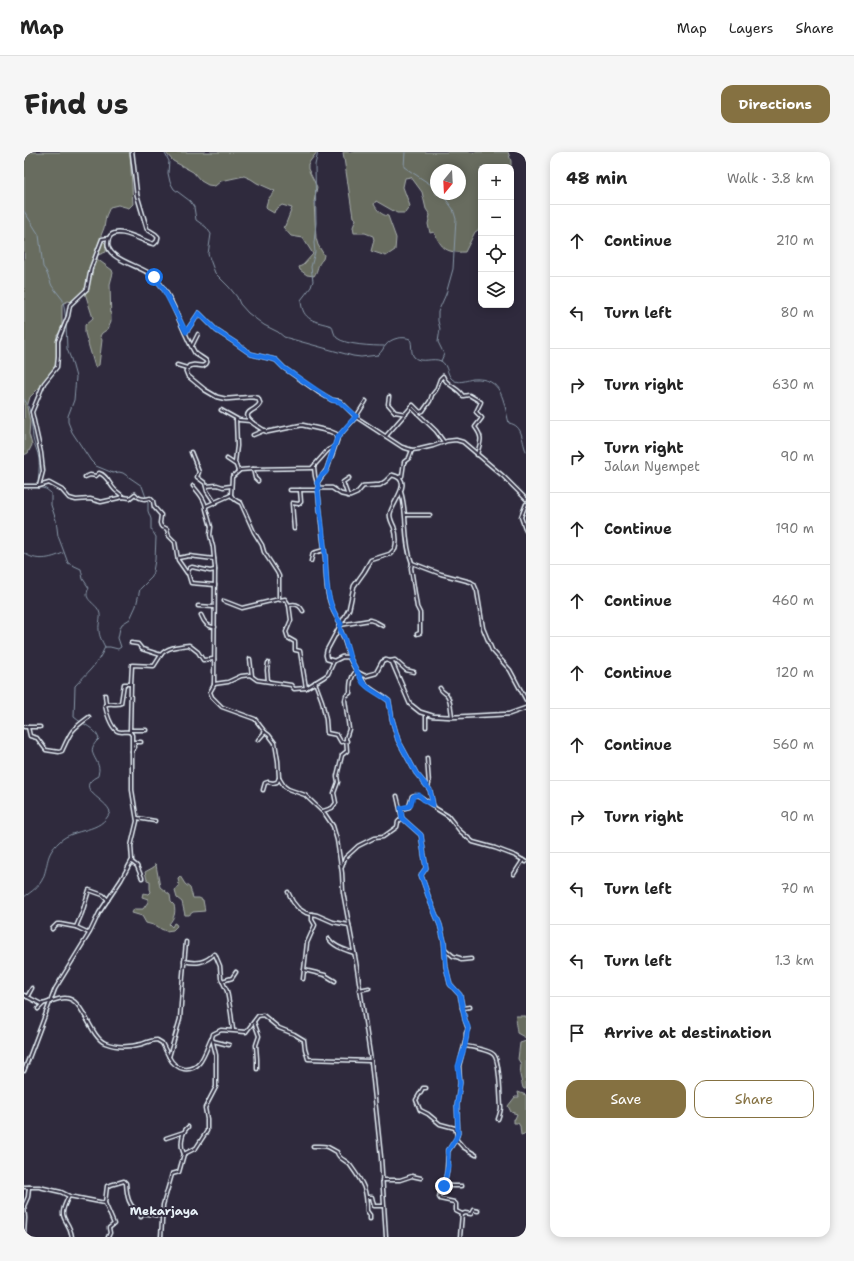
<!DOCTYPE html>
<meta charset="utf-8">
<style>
:root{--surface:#fff;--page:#f6f6f6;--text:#222;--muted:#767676;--line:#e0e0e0;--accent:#857141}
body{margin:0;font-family:"Shantell Sans",sans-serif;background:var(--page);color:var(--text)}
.controls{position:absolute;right:12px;top:12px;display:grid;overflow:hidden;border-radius:8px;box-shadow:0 2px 10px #0003}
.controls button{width:36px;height:36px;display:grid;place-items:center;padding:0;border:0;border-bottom:1px solid var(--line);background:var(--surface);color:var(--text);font:20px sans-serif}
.compass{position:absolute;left:406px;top:12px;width:36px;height:36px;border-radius:50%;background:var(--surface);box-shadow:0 2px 10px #0003;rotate:198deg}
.stop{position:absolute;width:12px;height:12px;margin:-9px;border:3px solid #1a73e8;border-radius:50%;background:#fff}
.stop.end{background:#1a73e8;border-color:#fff;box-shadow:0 1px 4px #0008}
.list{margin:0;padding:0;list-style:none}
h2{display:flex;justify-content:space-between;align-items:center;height:52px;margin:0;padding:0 16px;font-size:17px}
h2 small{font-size:13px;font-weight:400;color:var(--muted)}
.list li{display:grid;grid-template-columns:26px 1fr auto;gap:12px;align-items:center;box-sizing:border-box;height:72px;padding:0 16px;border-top:1px solid var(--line)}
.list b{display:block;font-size:15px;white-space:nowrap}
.list p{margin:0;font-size:13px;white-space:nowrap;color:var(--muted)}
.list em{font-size:13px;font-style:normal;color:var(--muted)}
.actions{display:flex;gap:8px;padding:12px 16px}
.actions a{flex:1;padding:9px 0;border:1px solid var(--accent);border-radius:12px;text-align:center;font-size:14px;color:var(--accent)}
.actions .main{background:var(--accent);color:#fff}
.icon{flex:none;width:22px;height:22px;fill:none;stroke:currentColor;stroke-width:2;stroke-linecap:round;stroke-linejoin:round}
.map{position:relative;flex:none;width:502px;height:1085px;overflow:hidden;border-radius:12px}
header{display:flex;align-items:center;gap:24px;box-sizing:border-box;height:56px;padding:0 20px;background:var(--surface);border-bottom:1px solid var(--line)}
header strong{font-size:19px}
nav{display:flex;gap:22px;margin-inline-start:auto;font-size:14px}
.intro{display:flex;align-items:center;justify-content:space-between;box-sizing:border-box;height:96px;padding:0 24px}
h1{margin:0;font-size:28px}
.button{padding:10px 18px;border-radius:12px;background:var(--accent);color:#fff;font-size:14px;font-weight:700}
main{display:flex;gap:24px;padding:0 24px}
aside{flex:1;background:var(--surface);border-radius:12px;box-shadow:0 2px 10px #0003}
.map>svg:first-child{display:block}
.green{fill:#676c5f;stroke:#a8aeac;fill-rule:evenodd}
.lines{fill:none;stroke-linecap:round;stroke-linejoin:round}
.stream{stroke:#8a9aaa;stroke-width:1}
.minor-casing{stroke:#e8f1f8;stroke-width:5}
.tertiary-casing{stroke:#e8f1f8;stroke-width:5.5}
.minor{stroke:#2f2a3d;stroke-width:2}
.tertiary{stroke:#2f2a3d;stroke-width:2.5}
.route{stroke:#1a73e8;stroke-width:5}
.labels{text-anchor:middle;stroke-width:4;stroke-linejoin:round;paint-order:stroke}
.quarter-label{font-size:12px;font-weight:bold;fill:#e8f1f8;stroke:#2f2a3d}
</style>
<header>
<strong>Map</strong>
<nav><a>Map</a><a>Layers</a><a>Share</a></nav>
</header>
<div class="intro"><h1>Find us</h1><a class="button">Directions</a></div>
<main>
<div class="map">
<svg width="502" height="1085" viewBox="0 0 502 1085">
<rect width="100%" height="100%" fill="#2f2a3d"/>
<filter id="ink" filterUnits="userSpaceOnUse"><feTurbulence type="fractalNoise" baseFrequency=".025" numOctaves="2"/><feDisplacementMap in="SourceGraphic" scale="8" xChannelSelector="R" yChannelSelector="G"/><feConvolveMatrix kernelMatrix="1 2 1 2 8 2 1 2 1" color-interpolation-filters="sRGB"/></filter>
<g filter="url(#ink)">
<g class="green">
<path d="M0,0H106L109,52L105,56L94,53L86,55L82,64L80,76L76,86L82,92V100L74,103L73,107L88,118L89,121L86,132L87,170L84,177L78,181L76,184L78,188L75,213L71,215L61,181V173L69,166L61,141L58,140L48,150L44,149L38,152V175L35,182L33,183V205L32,212L18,233L6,245L3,255L6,270L5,282L8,293L4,301L0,303Z"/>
<path d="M141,0H293L284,12V17L293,35L290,50L292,86L294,93L300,103L299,107C292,114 295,117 290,124L283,123L276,118L275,115L279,113L289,102L279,86L267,84L259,75L261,74L268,56L258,53L251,58L250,61L243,57L242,54L244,47L251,39L233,31L227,27L220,24L197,29L191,34L184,33L177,29L169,20L149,9Z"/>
<path d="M319,0H484L487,9V16V15H457V76L451,80L441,100C422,101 418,97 410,80L406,81L404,72L406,63L402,57L398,40L387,25L381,26L379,35L386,54L381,61H373L352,49L350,52C353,58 357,63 364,64L372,86L371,98L362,104L347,99L350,88L349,84L341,81H330L329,75L332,67L329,65ZM412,18H436V42H412Z"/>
<path d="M131,712L132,713L136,735L146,743L147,750L150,753C152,761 150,766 145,772L148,775L150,771L152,772L153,774L149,778L142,779L137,777L133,774L122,771L118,764L108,761L110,757H119L124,750V747L118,745L119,741L125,742L127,740L126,737V729L123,728L121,720L130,715Z"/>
<path d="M156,724L161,732L166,736L169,746H175L179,748L181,759L169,760L165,763H161L158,750L153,746L151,739L155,734L154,726Z"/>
<path d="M492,864H502V886L493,881C493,875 490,870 492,864Z"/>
<path d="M502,889V937H500L499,936L496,923L497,912L494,907L496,891Z"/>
<path d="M494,940L502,943V980L500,982L497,983L496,974L494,971H490V967H491L493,962L487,960L484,954L491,945H495Z"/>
</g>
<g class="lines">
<g class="stream">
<path d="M140,0L145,9L144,21L146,30L150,37L166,49L170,55L172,68L182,75L187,82L184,102L191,121L205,135L213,145L216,152L224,161L240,173L254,180L260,185L329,204L337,205L354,203C358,200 359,196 362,193C367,186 379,184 386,187C389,193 386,200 390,205C397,212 409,205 417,209C425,214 422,225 431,229C437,231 443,228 449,227C479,225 479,249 485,271C500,274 497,288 502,299"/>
<path d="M294,0L291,13L292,71L290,91L291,100L287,115L289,129L287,135L277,148C278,169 291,169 308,174C309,177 310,183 313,186C322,193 349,194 360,194"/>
<path d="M381,0L380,15L412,36"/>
<path d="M0,59L15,83L19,115L22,119L28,134L39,148L42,168"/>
<path d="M42,171L43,197L47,207L52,225L50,248L44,264V270L48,280L67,309L72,314L89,321L95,320L99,321L118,334L124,351V359L127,367V377L132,385L131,408L128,425L116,437L112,454L106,467L98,472L96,476L94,486L97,495L94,497L86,495H81"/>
<path d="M417,209L420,202L414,190L416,177L414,169V160L422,142L429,117L432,67L429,57L418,42"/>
<path d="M0,247C9,259 7,272 9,286C10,293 14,299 15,307C16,316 14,325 14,335L22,337L27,341V353L32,368L34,384L40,400L44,411L57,417L59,427L65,436C58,448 71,450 75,459C78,465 74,471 75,478C75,484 78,489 81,495C74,512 63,521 51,534L50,565C59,573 71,575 75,587C60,600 75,606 75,618C75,618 74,624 74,624C48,637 83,647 86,660C77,682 50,675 35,690C21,703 25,711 19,726C16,734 7,740 0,745"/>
<path d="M0,401C12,410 26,407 39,401"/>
</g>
<g class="minor-casing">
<g id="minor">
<path d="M162,180L175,161L193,179L210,190L227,202L252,208L260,216L294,240L308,248L316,249L332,265L378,295L388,298L396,297L409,294L423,289L432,288L439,290L479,324L502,347"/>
<path d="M168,194L174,182"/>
<path d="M153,213L163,216"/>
<path d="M365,245L364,252L371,260L382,262"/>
<path d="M387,255L412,279L420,290"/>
<path d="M197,258L215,268L226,269"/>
<path d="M212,267L213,294L211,310L214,319"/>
<path d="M229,283L241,278"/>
<path d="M362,284L389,253L396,260L399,259L406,249L408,243L412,238L416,227L419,224C422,234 434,235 439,244L445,243L457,250L452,260L458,266L451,275C460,287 456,289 453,303"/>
<path d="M313,286L332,265L342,249"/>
<path d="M167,300L175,320L173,325L181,331L183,339L191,351"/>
<path d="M203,307L212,313"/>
<path d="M290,315L291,324L293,331"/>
<path d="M229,317L231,326L234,329"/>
<path d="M61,325L66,323L72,324L75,321C83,323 85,332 91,338C94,341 97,342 99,345"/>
<path d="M375,325L378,324L380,310L385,306L388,298"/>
<path d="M0,334H15L25,331L38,338L45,346L52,348L66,347L77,350L99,345L106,346L111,342C115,347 120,348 126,346L129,349L130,355L137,363L136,371L137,374L143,377L145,384L151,390L154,408L163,421L166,416L168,415L186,419L191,418"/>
<path d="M15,334L19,319L17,301L8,260L20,231L33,215L34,204V189L44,164L46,153L63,137L67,116L78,87L85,86"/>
<path d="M169,334C175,341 182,349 182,357L187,375L186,383L189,395L191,416L190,533L186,540L188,545L198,555L231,567L241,580L245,583L251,591L254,609L255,626L260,634L264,637L281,643L301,662L309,674L313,688L318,721L319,740L332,810L347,909L357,1005L362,1085"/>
<path d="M182,334L193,333L199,335L207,334"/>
<path d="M295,336L294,338C296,360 298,381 301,403C303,430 300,448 317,472"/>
<path d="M266,338H294"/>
<path d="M377,340C384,363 379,388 388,411L417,422L447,430L450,432L453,439L459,476L468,498L486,518L502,548"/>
<path d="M324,344L319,330L325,326"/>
<path d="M502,352L497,365L502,379"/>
<path d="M182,354L207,343"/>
<path d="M382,363H406"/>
<path d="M270,377L268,351L275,352L277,350L276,338"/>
<path d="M154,406L165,404L190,407"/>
<path d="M287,409L289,401L300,398"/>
<path d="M388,411L387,416L393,455L396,461V481L393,482"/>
<path d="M164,421L167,431L191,433"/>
<path d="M256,448L261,447L265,453"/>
<path d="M200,449L218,456L255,447V424L253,420L240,400L238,393L230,380L217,351C212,348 210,349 207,343L208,325L216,318L229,317L288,316L304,298L310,295"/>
<path d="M174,454L190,455"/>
<path d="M279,459C276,453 271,451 265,453L267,468L262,480L264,486L271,490V498L276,499L282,536"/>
<path d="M177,463C180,470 183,475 191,475"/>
<path d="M316,473L346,468L352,470L359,474"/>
<path d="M315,474C319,484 323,494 325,505"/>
<path d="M107,491L114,492L118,497L137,503C142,495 156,494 165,493L174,500L179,508L190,507"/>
<path d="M226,507L228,524"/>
<path d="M366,509L371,508L382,518L390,520"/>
<path d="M335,521C340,537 354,539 365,549L368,567L374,588L392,621L406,638L409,653L411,656L424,664L436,679L449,690L471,696L492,704L502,710"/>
<path d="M244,529L243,518L244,511"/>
<path d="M291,530L298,549L302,568L303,581L313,583L317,590L323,589"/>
<path d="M190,532L204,530L217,524L226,523L233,528L267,533L270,537L282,536L300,525L304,522L310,509"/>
<path d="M416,536C418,540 420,540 423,543C427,548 427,559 428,565"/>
<path d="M81,543L82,552"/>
<path d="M402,562V575"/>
<path d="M0,575H4L6,584L13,586L22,598L35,600L38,599C47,579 47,578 65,565"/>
<path d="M4,575H16"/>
<path d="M106,578H122"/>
<path d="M106,580L107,532"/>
<path d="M234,588L241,580"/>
<path d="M108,599L111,595L110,590H117"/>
<path d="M403,606L405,632L404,634"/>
<path d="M239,638L241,631L244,630L249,631L253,630L255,626"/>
<path d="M373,644L378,666"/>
<path d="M377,657L385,655L388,644C396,641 401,649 408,653"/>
<path d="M299,659L308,656L312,651L310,641L314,630L313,624L318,603L323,599L322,586L325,577L321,548L322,544L326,541C326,532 326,526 332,519"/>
<path d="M113,666L131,669"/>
<path d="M108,710L113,714L118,726"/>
<path d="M318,715L321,706L334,694L350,686L359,685L373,675L374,670L378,666L397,683L402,716L397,723L406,749L416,773L420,789L422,815L426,832L436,843L441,868L444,877L442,881V886L435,914L436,931L433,953L434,981L432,987L424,999L423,1019L420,1033L417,1037L415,1045L416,1047L430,1050L432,1052V1059L438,1062L436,1085"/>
<path d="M490,722L499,708"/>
<path d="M264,740L269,750L274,756L282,761L293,763L309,770L325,773"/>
<path d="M52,775L58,761L65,738L79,743L84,748"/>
<path d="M28,777L33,772H36L52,775L65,781"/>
<path d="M305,787C310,795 322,798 330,801"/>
<path d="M162,790L159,823L156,867L145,905C148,911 154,916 160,917C178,919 181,899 187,887"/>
<path d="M421,797L429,804L436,806L437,808L447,807"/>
<path d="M160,809C172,812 181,811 190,802H191L196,814L197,826L203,839L207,861L209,878"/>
<path d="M280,818L301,823L311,829"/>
<path d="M279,827L283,791L291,773L288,768V762"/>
<path d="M198,829L208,826L212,820"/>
<path d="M335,838L345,836"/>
<path d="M0,843L17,852C25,851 33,846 41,846C60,846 65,884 81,891C93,896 106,895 118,892C123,890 128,888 133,888L138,891L145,905"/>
<path d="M3,845L8,836"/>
<path d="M438,856L446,855"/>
<path d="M14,857L19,852"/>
<path d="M230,870L235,884L232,893L233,907V917"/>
<path d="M189,889L205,893"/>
<path d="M441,894C447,895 466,898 470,903C476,909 476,945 477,955C477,959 475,964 474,967"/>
<path d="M0,919L31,837L66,780L75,761L97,728L108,708L107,694L113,669L108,638V583L106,580C102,579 96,581 93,579C87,575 82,560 81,553C87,550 92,554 97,551L100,532H107L108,513L130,514L137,503"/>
<path d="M402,936H399L392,948L396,958L404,962L416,972L431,976L433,983"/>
<path d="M142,986L160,980"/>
<path d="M432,987L439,995L452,1003"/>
<path d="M289,994C303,994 301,993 313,1000C314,1007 322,1008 326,1013C339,1031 343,1036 343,1059L346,1063V1067"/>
<path d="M160,1002C156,994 157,981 164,975"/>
<path d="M358,1028H376L388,1024L397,1026"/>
<path d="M420,1031L427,1034H438"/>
<path d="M0,1035H15L37,1040L45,1044L81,1051L90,1072L85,1076L86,1081L84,1085"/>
<path d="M45,1044C31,1070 45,1064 48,1085"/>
<path d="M343,1045H348L350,1054H360"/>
<path d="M81,1051L83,1034L100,1029L102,1031C103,1045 104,1054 117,1062"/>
<path d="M439,1062L441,1061L447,1062L449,1058L454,1059"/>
<path d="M117,1065L118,1061L138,1064"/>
<path d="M0,1082L1,1066L0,1054L4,1045L5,1035"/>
<path d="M137,1085L139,1053L148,1022L155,1020L160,1002L172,996L183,979V967L181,956L192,935V903L188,886L189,882L197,878L222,880L234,864L239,863L255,876L270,882L280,888L281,897L284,907L346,909"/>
</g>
</g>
<g class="tertiary-casing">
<path id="tertiary" d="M108,0L113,43L123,77L131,82L134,85L133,89L130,92C120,90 91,72 85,86C76,107 117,113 129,124C149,142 157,178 171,201C175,205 180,206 183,210L182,212L179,214L170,213L165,214L162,219L164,224L181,238L193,245L202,247L228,245L234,246L236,251C234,256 231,256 227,259C215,266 237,276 243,280L278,273L305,279L312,282L313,288L303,317L293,331L295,336H308L317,342L326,344L333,341L339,334L356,333L362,329L368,323C392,328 366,352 366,363C366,367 368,371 370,375C372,381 373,390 371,397L366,402L347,408L340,420L330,434L325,457L303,498L302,503L303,507L310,509L318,505H325L333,520L341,524L352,521L358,510L362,508L368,510L386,552L396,560L409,564L428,565L485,562L502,556"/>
</g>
<use href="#minor" class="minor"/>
<use href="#tertiary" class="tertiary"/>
</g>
</g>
<g class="lines" filter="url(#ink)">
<path class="route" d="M130,125L139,136L162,180L175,161L193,179L210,190L227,202L252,208L260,216L303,245L308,248L316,250L332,264L313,286L302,320L297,324L293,331L295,336L294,338C296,360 299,381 301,403C303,429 301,449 317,472L316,474L317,480L320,485L326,506L339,531L346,537L365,549L368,567L374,588L392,621L406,638L409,653L401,649L395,643C387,642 389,648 386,654L377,656L378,666L397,683L402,716L397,723L406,749L416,773L420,789L422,815L426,832L436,843L441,868L444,875L441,894L434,914L436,931L433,953L434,981L432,986L424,999V1014L420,1034"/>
</g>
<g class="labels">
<g class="quarter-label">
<text x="140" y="1063">Mekarjaya</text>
</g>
</g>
</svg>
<div class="controls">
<button>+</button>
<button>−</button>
<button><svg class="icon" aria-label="locate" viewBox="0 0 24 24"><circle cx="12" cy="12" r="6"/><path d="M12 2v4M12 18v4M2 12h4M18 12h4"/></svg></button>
<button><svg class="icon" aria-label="layers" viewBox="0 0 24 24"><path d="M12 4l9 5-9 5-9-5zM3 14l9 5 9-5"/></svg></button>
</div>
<svg class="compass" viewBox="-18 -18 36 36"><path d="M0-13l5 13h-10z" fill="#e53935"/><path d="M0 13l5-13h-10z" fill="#767676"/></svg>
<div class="stop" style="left:130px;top:125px"></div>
<div class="stop end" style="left:420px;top:1034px"></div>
</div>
<aside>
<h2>48 min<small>Walk · 3.8 km</small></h2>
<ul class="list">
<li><svg class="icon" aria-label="ahead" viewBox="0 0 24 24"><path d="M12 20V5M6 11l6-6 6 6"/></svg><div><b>Continue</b></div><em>210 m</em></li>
<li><svg class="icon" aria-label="left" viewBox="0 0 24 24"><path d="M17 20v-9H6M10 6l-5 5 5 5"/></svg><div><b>Turn left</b></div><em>80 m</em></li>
<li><svg class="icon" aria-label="right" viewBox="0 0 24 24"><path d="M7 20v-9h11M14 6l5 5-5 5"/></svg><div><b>Turn right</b></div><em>630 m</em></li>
<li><svg class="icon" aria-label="right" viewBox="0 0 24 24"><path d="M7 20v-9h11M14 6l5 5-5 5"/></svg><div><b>Turn right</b><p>Jalan Nyempet</p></div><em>90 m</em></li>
<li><svg class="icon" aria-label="ahead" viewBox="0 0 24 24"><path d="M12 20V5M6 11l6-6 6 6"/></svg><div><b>Continue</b></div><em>190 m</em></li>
<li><svg class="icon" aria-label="ahead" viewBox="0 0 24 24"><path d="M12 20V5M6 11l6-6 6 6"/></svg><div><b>Continue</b></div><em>460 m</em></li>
<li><svg class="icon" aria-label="ahead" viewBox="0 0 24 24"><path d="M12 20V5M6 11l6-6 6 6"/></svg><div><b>Continue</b></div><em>120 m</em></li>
<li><svg class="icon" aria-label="ahead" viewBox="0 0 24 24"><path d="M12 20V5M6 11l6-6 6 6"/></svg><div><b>Continue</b></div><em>560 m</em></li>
<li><svg class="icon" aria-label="right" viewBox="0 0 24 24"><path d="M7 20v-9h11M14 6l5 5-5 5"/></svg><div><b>Turn right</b></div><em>90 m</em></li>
<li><svg class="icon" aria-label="left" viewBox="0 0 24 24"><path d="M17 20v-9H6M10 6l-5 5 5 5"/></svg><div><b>Turn left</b></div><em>70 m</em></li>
<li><svg class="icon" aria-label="left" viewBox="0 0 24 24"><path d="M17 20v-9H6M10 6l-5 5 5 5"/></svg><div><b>Turn left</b></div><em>1.3 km</em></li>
<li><svg class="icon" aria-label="arrive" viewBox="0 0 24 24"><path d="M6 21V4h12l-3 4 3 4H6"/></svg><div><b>Arrive at destination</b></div></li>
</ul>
<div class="actions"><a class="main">Save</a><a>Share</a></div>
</aside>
</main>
